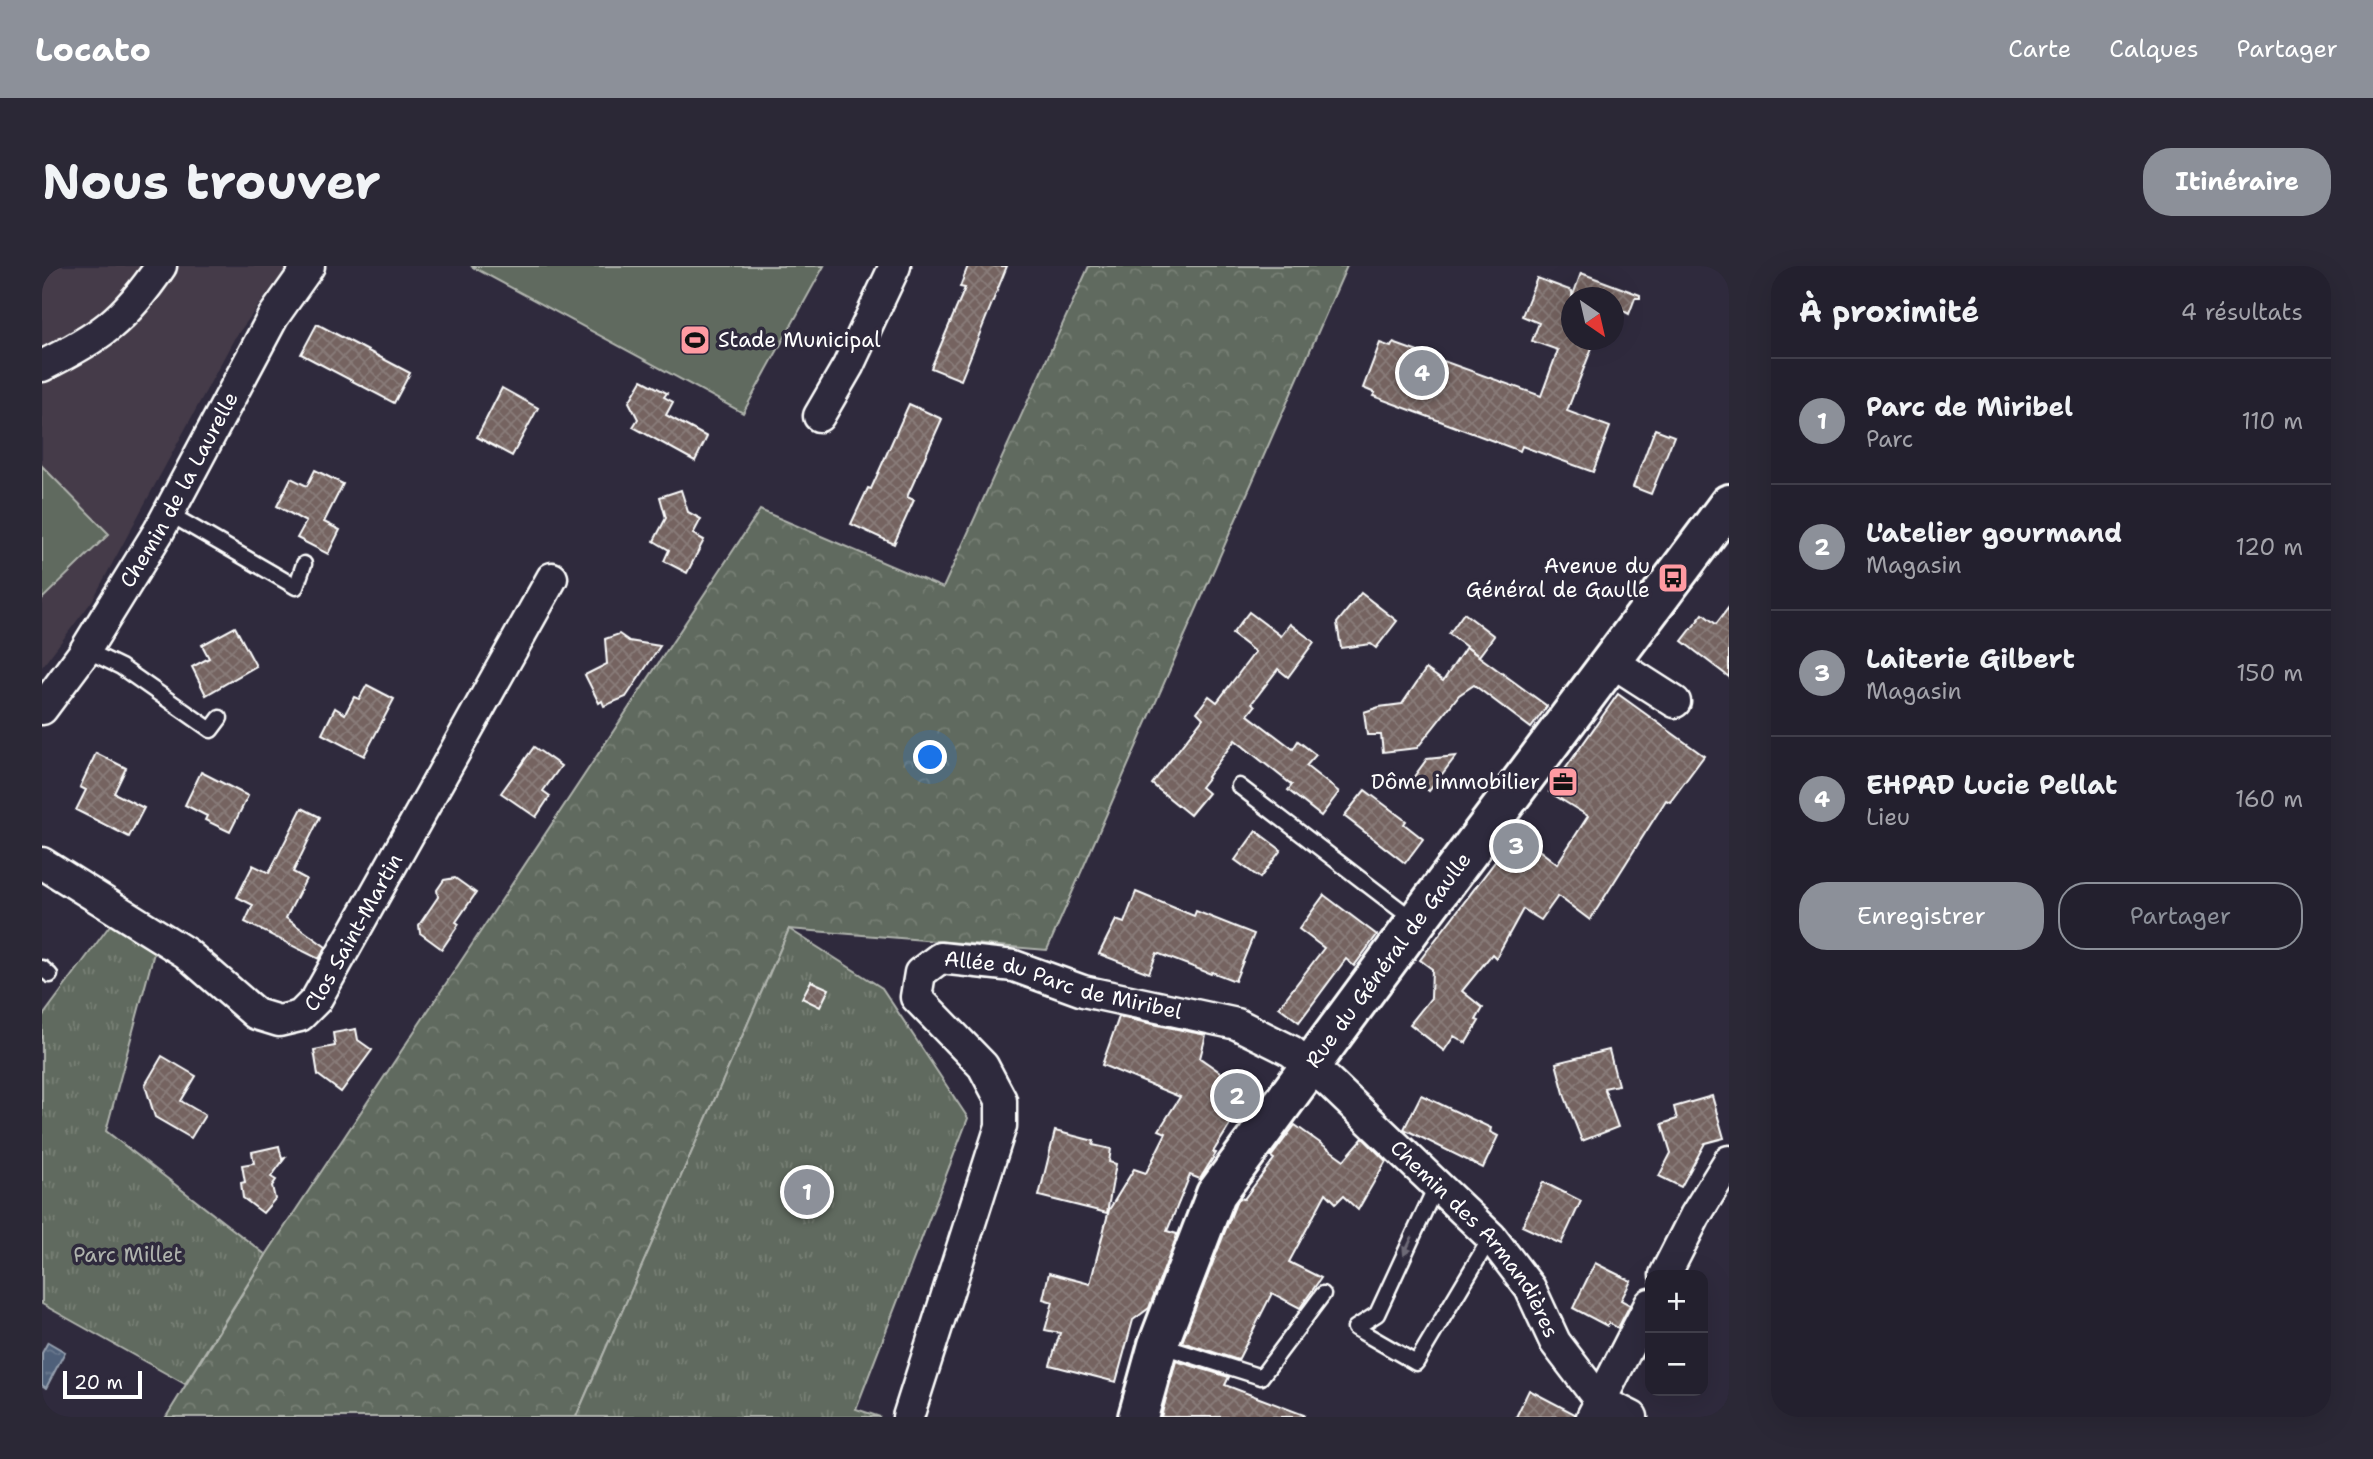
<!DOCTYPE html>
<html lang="fr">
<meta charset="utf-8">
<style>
:root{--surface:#23202e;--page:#2b2836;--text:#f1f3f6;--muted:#a3a3aa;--line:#403e4a;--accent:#8c9099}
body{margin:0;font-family:"Shantell Sans",sans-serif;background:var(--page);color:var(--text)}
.controls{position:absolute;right:21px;bottom:21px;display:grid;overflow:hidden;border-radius:14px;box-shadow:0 7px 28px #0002}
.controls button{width:63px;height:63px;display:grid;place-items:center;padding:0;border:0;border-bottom:2px solid var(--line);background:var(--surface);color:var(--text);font:35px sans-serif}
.compass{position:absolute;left:1519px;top:21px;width:63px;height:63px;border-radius:50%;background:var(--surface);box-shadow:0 7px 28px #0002;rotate:146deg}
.scale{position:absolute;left:21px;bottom:18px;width:79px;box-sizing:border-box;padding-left:7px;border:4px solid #fff;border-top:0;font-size:19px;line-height:24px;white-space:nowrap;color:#fff;-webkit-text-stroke:5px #2f2a3d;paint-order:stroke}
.you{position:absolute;left:889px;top:492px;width:24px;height:24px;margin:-18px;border:5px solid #fff;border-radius:50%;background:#1a73e8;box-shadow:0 0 0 10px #1a73e833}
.badge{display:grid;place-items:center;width:46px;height:46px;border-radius:50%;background:var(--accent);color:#fff;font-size:23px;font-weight:700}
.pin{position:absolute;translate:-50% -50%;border:4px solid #fff;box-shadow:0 2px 7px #0006}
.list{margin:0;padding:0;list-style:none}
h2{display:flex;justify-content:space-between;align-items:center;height:91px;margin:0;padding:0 28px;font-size:30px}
h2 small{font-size:23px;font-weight:400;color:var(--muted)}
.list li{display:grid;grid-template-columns:46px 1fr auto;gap:21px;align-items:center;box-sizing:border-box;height:126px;padding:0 28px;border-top:2px solid var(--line)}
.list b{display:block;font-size:26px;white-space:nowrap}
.list p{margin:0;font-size:23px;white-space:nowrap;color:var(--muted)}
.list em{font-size:23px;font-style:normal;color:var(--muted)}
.actions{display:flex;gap:14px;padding:21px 28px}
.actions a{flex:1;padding:16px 0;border:2px solid var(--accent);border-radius:28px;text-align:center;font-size:24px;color:var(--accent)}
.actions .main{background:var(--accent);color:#fff}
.map{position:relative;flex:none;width:1687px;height:1151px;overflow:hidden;border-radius:28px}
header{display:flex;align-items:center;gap:42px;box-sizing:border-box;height:98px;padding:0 35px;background:var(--accent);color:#fff}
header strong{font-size:33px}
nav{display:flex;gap:38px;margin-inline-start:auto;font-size:24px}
.intro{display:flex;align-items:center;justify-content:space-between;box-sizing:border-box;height:168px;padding:0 42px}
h1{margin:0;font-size:49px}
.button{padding:18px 32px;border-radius:28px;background:var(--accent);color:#fff;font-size:24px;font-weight:700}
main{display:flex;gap:42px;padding:0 42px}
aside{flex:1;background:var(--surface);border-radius:28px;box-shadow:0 7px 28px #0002}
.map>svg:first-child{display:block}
.built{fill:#443b48}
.grass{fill:#606a5e;stroke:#b0b4ae;stroke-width:2}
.forest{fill:url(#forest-crowns);stroke:#b0b4ae;stroke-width:2}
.park{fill:url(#park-tufts);stroke:#b0b4ae;stroke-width:2}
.water{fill:url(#water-ripples);stroke:#96a0af;stroke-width:2}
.building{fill:url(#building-cross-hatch);stroke:#fff;stroke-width:2}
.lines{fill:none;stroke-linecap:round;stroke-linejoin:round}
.service-casing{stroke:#fff;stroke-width:19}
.minor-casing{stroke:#fff;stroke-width:35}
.primary-casing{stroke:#fff;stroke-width:44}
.service{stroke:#2f2a3d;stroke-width:14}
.minor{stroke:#2f2a3d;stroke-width:30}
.primary{stroke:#2f2a3d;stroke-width:38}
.oneway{fill:#6d6a77}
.labels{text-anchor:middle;stroke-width:7;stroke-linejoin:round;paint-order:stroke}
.poi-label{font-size:21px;fill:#fff;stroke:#2f2a3d;text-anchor:end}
.street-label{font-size:21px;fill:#fff;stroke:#2f2a3d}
.park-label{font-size:21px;fill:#b0b4ae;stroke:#2f2a3d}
</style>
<header>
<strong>Locato</strong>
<nav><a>Carte</a><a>Calques</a><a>Partager</a></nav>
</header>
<div class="intro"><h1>Nous trouver</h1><a class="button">Itinéraire</a></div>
<main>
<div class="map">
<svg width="1687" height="1151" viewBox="0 0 1687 1151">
<defs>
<pattern id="forest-crowns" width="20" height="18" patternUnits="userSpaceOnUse" patternTransform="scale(1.75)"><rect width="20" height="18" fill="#606a5e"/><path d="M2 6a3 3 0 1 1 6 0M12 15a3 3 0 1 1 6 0" fill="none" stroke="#788076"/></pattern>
<pattern id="park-tufts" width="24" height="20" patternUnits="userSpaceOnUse" patternTransform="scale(1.75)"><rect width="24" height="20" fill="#606a5e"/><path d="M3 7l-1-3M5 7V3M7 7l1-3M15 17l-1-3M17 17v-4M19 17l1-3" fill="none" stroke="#788076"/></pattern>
<pattern id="water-ripples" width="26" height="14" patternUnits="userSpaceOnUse" patternTransform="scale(1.75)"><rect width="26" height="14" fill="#50617a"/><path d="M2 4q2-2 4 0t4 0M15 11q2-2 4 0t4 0" fill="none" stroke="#6a798e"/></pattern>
<pattern id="building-cross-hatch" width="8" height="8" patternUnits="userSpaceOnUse" patternTransform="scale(1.75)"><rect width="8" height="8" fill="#746461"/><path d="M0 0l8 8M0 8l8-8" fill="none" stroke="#897b79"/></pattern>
</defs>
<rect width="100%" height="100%" fill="#2f2a3d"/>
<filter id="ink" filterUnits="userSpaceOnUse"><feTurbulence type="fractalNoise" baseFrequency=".0143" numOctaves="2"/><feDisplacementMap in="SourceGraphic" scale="14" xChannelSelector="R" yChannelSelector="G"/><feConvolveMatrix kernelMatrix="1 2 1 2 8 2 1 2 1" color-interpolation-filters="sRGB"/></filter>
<g filter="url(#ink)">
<path class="built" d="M0,0H246L192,73L50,335L0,401Z"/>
<g class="grass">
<path d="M429,0H782L701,147Z"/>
<path d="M0,200L67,268L0,333Z"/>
</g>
<path class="forest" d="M1047,0H1305L1005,684L747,663L534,1151H124L224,989L718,244L901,322Z"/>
<g class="park">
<path d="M71,655L113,683L64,865L224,989L143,1118L0,1038V751Z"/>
<path d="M747,663L840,722L926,852L814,1143L838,1151H534Z"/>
</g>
<path class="water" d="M6,1076L23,1086L4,1122L0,1119V1087Z"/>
<g class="building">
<path d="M926,0H965L919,114L889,102L923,22L918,21Z"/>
<path d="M1539,7L1598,29V32H1593L1587,48L1572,40V32H1530Z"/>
<path d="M1495,12L1530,25V74H1553L1525,145L1568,161L1551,206L1480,180L1478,185L1331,130L1333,127L1321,122L1338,77L1349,81L1351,77L1499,130L1516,84L1490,75L1497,57L1480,50Z"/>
<path d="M275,58L368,107L352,137L259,88Z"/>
<path d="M600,114L625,127L622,131L631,136L624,149L665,171L653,195L591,161L596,153L587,136Z"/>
<path d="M460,122L496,142L470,190L435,171Z"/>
<path d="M867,138L900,153L865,231L872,234L852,278L809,258L826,222L829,223Z"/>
<path d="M1613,163L1632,170L1609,228L1591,221Z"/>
<path d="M273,204L301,218L282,256L298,264L286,288L255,272L264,256L235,240L249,212L265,220Z"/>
<path d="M639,224L646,246L659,253L651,268L662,274L645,307L622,295L627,284L612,275L624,252L618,231Z"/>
<path d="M1319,327L1355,355L1334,382L1329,378L1299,382L1295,357Z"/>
<path d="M1687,341V411L1640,375L1661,348L1674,358Z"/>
<path d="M1207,346L1239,370L1248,358L1272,376L1246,411L1236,403L1210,437L1213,440L1206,449L1251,483L1256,475L1274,489L1264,500L1297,526L1279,550L1246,524L1250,519L1193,474L1165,511L1166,512L1159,521L1166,527L1148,549L1110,518L1161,452L1155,446L1167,430L1175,436L1213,386L1190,368Z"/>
<path d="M1422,347L1452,370L1437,390L1407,368Z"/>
<path d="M193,361L214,400L164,429L150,401L167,392L160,379Z"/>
<path d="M577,368L587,375L618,380L584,431L562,440L560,435L557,437L543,409L565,398L563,373Z"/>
<path d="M1424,381L1505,440L1489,462L1432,419L1417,429L1375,482L1341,486L1339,469H1325L1322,446L1337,441L1360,438L1384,403L1401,415Z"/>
<path d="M325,419L352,433L322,490L280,468L293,442L303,448L312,431L317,433Z"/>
<path d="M1576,428L1662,490L1628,536L1624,534L1548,654L1516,630L1499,654L1481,643L1454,692L1450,688L1420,725L1441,742L1434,754L1437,755L1424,777L1412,770L1402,785L1368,758L1389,732L1390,703L1378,694L1475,567L1515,598L1546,550L1507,526Z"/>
<path d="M492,481L519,500L501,525L508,530L494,551L459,527Z"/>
<path d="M54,487L84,502L72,527L102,542L87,571L34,544L44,524L38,521Z"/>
<path d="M1414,490L1387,525L1371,512L1385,493Z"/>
<path d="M159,506L206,530L188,566L163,554L165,550L143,539Z"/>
<path d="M1323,524L1364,555L1362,558L1381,573L1363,597L1302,550Z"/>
<path d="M260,542L278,551L251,606L264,613L244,652L284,681L277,693L203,656L211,639L195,631L211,599L227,607Z"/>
<path d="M1214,565L1239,584L1218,612L1193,594Z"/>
<path d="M413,612L434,627L414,656L417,658L400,683L378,667L377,659L396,631L395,624L402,614Z"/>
<path d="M1094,626L1152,650L1154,645L1212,668L1193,715L1170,706L1169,708L1115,687L1107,707L1057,688L1074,654L1082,657Z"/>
<path d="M1282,629L1335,669L1312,700L1304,693L1257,756L1237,741L1282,682L1257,663Z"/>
<path d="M769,715L787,723L778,741L760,732Z"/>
<path d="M1077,751L1164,769L1158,792L1208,827L1171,886L1174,887L1158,913L1148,909L1125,965L1135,968L1134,972L1107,1042L1091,1054L1074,1116L1008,1099L1018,1067L1003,1064L1011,1036L1001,1033L1007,1007L1048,1018L1067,944L1092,903L1104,907L1124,867L1117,864L1138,831L1060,799Z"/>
<path d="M314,763L316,774L330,784L299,826L276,809L272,784L293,780L291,767Z"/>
<path d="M1567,784L1576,819L1562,822L1576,861L1540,875L1523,831L1514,797Z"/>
<path d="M120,790L154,810L139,835L163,849L149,872L113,851L103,819Z"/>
<path d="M1379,829L1449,862L1448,866L1456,870L1441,902L1362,863Z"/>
<path d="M1670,830L1682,872L1663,877L1639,921L1617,910L1629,887L1620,858L1635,853L1632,841Z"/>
<path d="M1253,859L1302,894L1321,872L1344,895L1316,944L1301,930L1294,937L1284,927L1247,996L1279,1012L1258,1042L1230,1027L1196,1094L1140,1076L1194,937L1198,932L1202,933L1232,893L1229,891Z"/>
<path d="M1013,865L1052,875L1051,879L1069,883L1067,896L1074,898L1065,947L997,930Z"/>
<path d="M237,880L240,893L243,892L229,911L234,914L230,920L233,933L221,947L201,932L199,917L203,916L200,899L212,897L210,886Z"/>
<path d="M1501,916L1539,935L1519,978L1480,960Z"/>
<path d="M1553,997L1589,1015L1579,1034L1588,1039L1576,1062L1567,1057L1565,1060L1531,1042Z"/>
<path d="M1134,1095L1187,1111L1183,1119L1262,1149L1261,1151H1119Z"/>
<path d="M1487,1124L1533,1148V1151H1474Z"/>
</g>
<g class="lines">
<g class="service-casing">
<g id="service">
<path d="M126,247L254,321L262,298"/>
<path d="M44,384L79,401L169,464L178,452"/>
<path d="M1197,520L1373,655"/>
<path d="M0,702L8,709"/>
<path d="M1395,918L1335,1048L1313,1062L1374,1097L1449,971"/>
<path d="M1117,1079L1219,1111L1281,1028"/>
</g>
</g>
<g class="minor-casing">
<g id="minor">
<path d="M0,100C58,71 82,55 119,0"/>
<path d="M777,150L806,100L853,0"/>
<path d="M1569,395L1633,436"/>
<path id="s1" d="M0,443L41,388L117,265L231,51L267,0"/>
<path id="s2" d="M0,597L144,687L214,748L237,755L258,750L274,734L510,312"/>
<path d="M1623,1009L1653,950L1687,895"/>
<path id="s3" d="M866,1151L959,860V834L941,800L874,731L878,707L898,692L972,700L1041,725L1195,758L1249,785L1286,815L1449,971L1488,1022L1513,1076L1558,1135L1590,1151"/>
<path d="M1550,1151L1608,1038"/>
</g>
</g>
<g class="primary-casing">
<g id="primary">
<path id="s4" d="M1096,1151L1116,1079L1174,928L1374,656L1687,238"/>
</g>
</g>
<use href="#service" class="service"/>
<use href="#minor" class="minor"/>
<use href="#primary" class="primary"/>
</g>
<defs><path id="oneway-solid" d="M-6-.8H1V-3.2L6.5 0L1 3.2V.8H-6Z" transform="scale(1.75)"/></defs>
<use class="oneway" href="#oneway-solid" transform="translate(1366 980) rotate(115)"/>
</g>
<defs>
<g id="stadium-square" transform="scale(1.575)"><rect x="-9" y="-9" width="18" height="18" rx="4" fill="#ff9aa2" stroke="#2f2a3d"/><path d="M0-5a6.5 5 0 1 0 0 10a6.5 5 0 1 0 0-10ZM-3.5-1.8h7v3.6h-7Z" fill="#111"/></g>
<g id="bus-square" transform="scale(1.575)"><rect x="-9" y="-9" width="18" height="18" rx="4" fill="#ff9aa2" stroke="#2f2a3d"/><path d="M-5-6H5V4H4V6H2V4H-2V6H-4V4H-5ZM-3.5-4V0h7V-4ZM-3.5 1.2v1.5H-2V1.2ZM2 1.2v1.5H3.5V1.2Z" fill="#111"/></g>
<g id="office-square" transform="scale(1.575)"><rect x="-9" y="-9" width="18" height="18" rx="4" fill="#ff9aa2" stroke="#2f2a3d"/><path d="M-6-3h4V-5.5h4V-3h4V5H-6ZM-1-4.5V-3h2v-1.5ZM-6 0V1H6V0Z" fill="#111"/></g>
</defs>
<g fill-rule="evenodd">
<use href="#stadium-square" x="653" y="74"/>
<use href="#bus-square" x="1631" y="312"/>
<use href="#office-square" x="1521" y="516"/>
</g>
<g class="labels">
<g class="poi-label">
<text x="676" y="81" text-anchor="start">Stade Municipal</text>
<text x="1608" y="307">Avenue du<tspan x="1608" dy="24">Général de Gaulle</tspan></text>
<text x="1498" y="523">Dôme immobilier</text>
</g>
<g class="street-label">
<text dy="7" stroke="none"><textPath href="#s1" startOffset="259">Chemin de la Laurelle</textPath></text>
<text dy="7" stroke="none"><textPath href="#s2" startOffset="408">Clos Saint-Martin</textPath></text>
<text dy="7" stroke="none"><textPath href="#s4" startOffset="527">Rue du Général de Gaulle</textPath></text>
<text dy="7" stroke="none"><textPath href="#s3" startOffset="642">Allée du Parc de Miribel</textPath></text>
<text dy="7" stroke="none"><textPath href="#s3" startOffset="1146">Chemin des Armandières</textPath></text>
</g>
<g class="park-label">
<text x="86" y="996">Parc Millet</text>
</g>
</g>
</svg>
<div class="controls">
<button>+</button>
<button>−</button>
</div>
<svg class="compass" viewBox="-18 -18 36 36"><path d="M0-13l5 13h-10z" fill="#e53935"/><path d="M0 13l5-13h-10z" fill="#a3a3aa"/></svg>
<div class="scale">20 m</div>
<div class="you"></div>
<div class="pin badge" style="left:765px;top:926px">1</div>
<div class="pin badge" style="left:1195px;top:830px">2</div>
<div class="pin badge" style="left:1474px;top:580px">3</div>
<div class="pin badge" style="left:1380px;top:107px">4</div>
</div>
<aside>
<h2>À proximité<small>4 résultats</small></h2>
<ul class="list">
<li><span class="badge">1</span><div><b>Parc de Miribel</b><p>Parc</p></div><em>110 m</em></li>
<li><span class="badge">2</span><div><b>L'atelier gourmand</b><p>Magasin</p></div><em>120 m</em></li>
<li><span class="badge">3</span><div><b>Laiterie Gilbert</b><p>Magasin</p></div><em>150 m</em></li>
<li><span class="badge">4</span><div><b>EHPAD Lucie Pellat</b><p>Lieu</p></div><em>160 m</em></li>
</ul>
<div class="actions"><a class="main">Enregistrer</a><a>Partager</a></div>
</aside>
</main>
